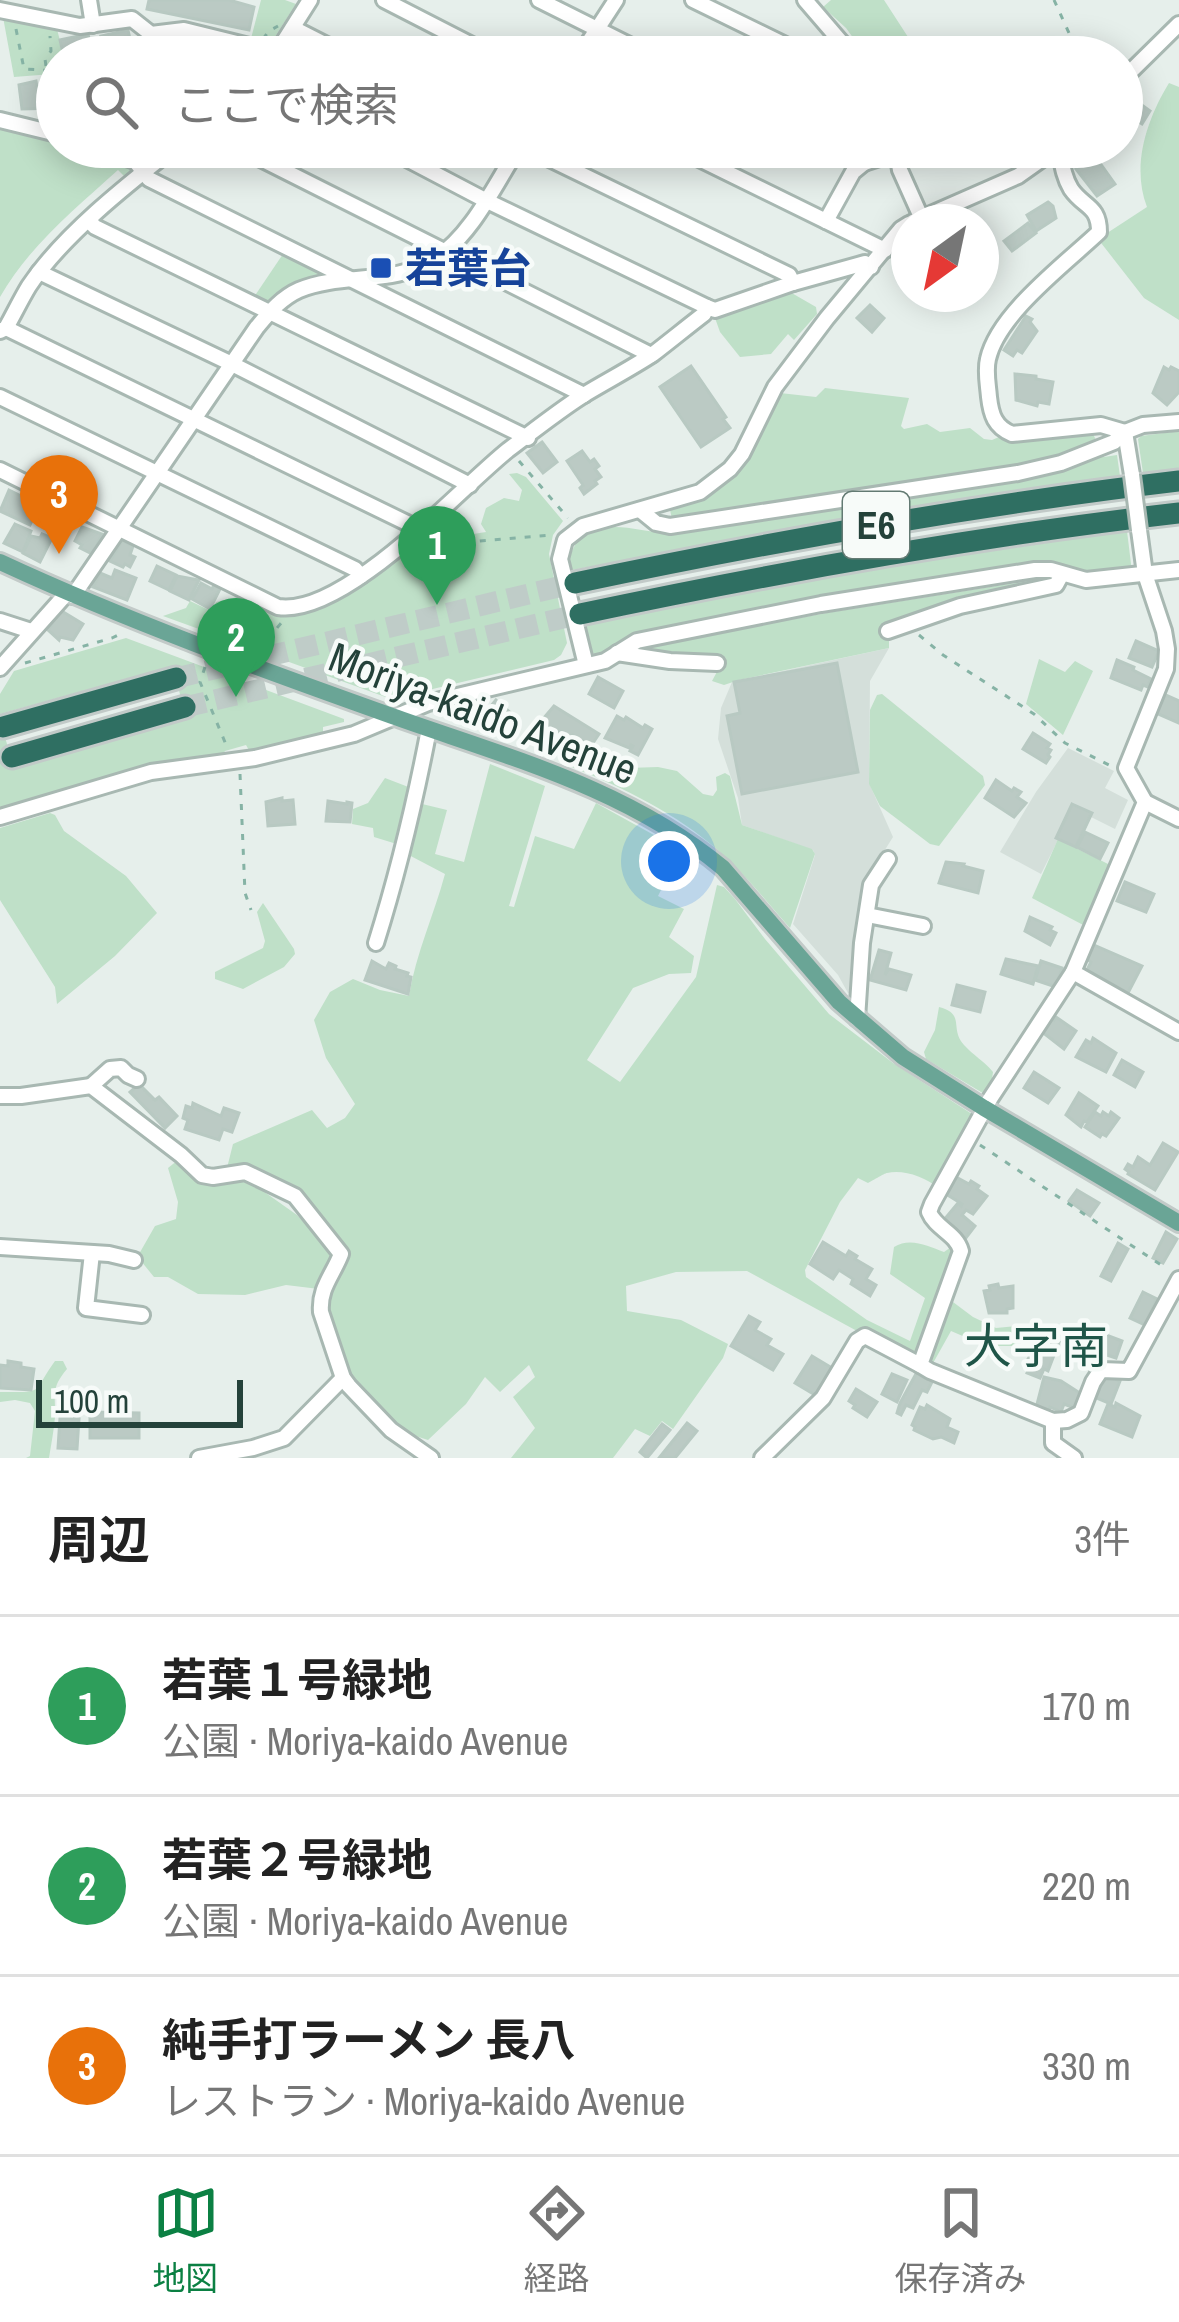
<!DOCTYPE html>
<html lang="ja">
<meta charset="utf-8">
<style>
:root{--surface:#fff;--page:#f2f2f2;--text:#222;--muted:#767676;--line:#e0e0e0;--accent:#0b8043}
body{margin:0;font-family:"Archivo Narrow","Noto Sans JP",sans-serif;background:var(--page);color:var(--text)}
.compass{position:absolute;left:891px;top:204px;width:108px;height:108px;border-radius:50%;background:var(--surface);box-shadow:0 6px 30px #0003;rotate:213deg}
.scale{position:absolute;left:36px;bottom:30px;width:207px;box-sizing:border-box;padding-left:12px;border:6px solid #24423a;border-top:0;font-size:33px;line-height:42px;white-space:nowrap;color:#24423a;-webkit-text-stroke:9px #f7fbf9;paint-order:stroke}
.you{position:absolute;left:669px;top:861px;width:42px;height:42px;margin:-30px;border:9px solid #fff;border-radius:50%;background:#1a73e8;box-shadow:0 0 0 18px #1a73e833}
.badge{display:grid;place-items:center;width:78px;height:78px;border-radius:50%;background:var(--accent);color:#fff;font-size:39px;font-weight:700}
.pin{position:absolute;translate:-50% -99px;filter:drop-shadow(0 3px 6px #0008)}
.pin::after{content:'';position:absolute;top:63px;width:42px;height:36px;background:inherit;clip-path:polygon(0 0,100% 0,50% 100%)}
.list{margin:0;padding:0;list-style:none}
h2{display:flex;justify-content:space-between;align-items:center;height:156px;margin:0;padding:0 48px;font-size:51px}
h2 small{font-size:39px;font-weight:400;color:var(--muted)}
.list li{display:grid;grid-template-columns:78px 1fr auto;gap:36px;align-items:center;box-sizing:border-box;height:180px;padding:0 48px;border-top:3px solid var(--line)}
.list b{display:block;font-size:45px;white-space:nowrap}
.list p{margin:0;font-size:39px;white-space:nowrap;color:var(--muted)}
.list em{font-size:39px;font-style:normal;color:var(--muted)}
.icon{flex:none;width:66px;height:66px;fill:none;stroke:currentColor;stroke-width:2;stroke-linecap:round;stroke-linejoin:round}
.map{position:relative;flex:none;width:1179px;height:1458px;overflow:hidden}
.search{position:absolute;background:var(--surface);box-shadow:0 6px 30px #0003;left:36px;right:36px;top:36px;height:132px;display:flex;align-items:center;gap:30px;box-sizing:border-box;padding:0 42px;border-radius:66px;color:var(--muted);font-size:45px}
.sheet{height:696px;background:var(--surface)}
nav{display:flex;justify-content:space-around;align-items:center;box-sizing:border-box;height:168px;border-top:3px solid var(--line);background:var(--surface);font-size:33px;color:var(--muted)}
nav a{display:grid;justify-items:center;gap:6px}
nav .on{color:var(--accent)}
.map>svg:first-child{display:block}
.built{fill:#d4dfda}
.green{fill:#bfe0c8}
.building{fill:#bbcac4;stroke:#b8c9c2;stroke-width:3}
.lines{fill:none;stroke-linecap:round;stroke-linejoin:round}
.highway-tunnel{stroke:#bfccc8;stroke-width:21;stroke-dasharray:21 10;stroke-linecap:butt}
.minor-casing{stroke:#a8b8b2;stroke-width:20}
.major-casing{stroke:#c2cac8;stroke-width:22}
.highway-casing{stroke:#c2cac8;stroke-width:27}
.path{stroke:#86b3a5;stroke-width:3;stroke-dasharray:6 9;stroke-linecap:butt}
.minor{stroke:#fff;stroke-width:14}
.major{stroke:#6aa596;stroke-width:16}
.highway{stroke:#2f6f62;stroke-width:21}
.minor-bridge-casing{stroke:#a8b8b2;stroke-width:20;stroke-linecap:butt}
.minor-bridge{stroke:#fff;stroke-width:14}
.transit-dot{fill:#1a4fb4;stroke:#f7fbf9;stroke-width:4.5}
.labels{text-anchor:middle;stroke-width:9;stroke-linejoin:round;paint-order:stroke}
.shield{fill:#f7fbf9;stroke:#637a73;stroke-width:3}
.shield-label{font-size:39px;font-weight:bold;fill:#24423a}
.transit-label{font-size:42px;font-weight:bold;fill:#164399;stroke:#f7fbf9;text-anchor:start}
.street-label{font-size:42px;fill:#24423a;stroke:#f7fbf9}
.quarter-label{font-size:48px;fill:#1f5548;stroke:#f7fbf9}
</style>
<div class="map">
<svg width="1179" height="1458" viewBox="0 0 1179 1458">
<rect width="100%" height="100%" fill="#e6efeb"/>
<g class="built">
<path d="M889,648L870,681L869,783L893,837L866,880L854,994L848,993L838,975L793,924L815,855L813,850L742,825L738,798L718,739L721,708L732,682Z"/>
<path d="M1068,748L1114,771L1105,788L1128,800L1115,829L1091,817L1076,848L1058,840L1041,874L1000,852L1036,792Z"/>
</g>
<g class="green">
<path d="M261,0H285L296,4L262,57H213L216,47L247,54Z"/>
<path d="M831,0H884L908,37L886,57H867L846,28L823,7Z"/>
<path d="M3,17L57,29L64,57H57V76L52,74L14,77Z"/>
<path d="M1169,83L1179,87V320L1144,298L1098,239L1147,207C1131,166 1147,119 1169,83Z"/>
<path d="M0,126L57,140V147H75L129,167L131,174L126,178L118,170C75,209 29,246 0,297Z"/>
<path d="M283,254L329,275L270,306L254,297Z"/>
<path d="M790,292L816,307L817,314L794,340L788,334L771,354L740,357L720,332L715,318Z"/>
<path d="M825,388L909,398L901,426L904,429L927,424L940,432L970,428L984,439L992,440L999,437L1014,440L1091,430L1097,442L1030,464L672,519L670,510C746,488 746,454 780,393L816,397Z"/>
<path d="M1179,431V468L1143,473L1138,439L1141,436Z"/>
<path d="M1102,453L1104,457L1117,455L1120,476L857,516L572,570L569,557L579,537C613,518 634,532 668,533Z"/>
<path d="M517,473L526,477L563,521L553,535L549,554L567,643L561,655L554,660L391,699L163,616L186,608L190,601L211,611L216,602L242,596L276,612L291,613L336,596L447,513L467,535L486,532L481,524L486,508L504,498L519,501L522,490L509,474Z"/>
<path d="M1127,531L1132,572L1089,577L1037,566L602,655H596L588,650L582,624L844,573Z"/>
<path d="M1046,578L1048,583L889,635V648L739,680L724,685L712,681L719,668L649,652L651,645L832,612Z"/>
<path d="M126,638L344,719V722L323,727V732L250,752L246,745L225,751L221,757L153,763L0,808V721L14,767L187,719L172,666L0,714V694L14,671Z"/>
<path d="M1039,659L1065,672L1075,661L1093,671L1063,735L1026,704Z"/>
<path d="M882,694L983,776L985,785L939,846L930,844L880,806L869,784L870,710L877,695Z"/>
<path d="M587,763L628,768L658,767L677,771L703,794L713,796L717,790L716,777L725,773L730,776L742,825L812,849L815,854L790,928C767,902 745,874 719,851C677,814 624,788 572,767Z"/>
<path d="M490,764L545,786L509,906L514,907L535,836L574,849L596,803L681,850L658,896L684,909L669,937L694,956L691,973L669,974L633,988L587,1060L620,1082L696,977L717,885L724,887L735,899L765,939L829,1014L893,1063L975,1116L937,1187C925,1177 903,1169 887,1173C885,1173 870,1182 868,1183L858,1178L840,1202L805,1270L806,1277L867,1320L910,1341L925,1298L890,1274L894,1247C910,1237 928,1246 944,1252L954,1245L955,1254L917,1358L863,1332L857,1331L747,1271L676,1272L626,1286L627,1311L681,1320L728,1344L723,1358L673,1429L662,1421L650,1436L635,1429L613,1458H511L535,1428L513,1397L535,1377L529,1365L500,1392L485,1377L466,1404L428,1440L400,1431L349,1379L324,1301L340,1267L308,1214L255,1179L225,1176L233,1144L312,1110L327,1128L345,1118L355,1104L326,1058L314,1020L330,992L353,979L380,990L409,996C416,953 434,915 445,874L405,853L418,803L447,810L435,854L464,862Z"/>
<path d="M385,778L411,788L400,845L374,837L373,828L352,824L353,809L368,803Z"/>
<path d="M50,813L55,815L64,831L126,876L157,913L115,956L57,1004L55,987L0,900V828Z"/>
<path d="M1058,839L1112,866L1087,927L1032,898Z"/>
<path d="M263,903L294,949L295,954L284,967L243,989L215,979V972L263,948L265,941L257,912Z"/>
<path d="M939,1007C966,1014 949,1028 964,1045C973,1055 984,1061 993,1072L990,1093L986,1095L926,1059L924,1052L935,1030Z"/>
<path d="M178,1160L201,1181L208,1185L241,1181L256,1186L297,1215L334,1255L319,1289L286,1285L245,1295L198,1294L168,1277H154L141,1261L139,1254L155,1226L176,1219L178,1202L168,1168Z"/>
<path d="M949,1299L973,1317L996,1328L1017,1326L1021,1333L1014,1346H986L951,1331L932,1365L927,1364Z"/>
<path d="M55,1361H63L67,1369C50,1389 56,1395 55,1417C54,1430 51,1445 49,1458H26L30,1456L35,1411L30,1403L15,1400L0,1402V1392C47,1392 31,1394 55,1361Z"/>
</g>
<g class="building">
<path d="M149,0H229L254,7L249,30L147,9Z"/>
<path d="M128,30L130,39H133L137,57H109L101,36Z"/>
<path d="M88,34L93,57H64L60,40Z"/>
<path d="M194,40L196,57H170L168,45Z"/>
<path d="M36,81L37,87L55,83L57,108L22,109L19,85Z"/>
<path d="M1125,96L1131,100L1132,98L1150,111L1142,124L1122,111Z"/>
<path d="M1095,156L1115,184L1097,196L1076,169Z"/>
<path d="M1048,202L1053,206L1056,218L1036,231L1027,215Z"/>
<path d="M1028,223L1036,233L1012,251L1004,241Z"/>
<path d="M870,305L884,318L872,332L857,318Z"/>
<path d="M1026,316L1032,319L1030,322L1037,331L1022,353L1017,350L1013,356L1004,350Z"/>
<path d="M691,366L726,417L723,419L730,428L701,447L660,387Z"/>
<path d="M1164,367L1169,370L1171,367L1179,371V392L1167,405L1153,393Z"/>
<path d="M1015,374L1036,376V379L1053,382L1049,404L1038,402L1037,406L1016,400Z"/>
<path d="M542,442L557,462L543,473L527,453Z"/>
<path d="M582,451L590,462L594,459L599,466L595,469L601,477L595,481L597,484L584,494L580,488L583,485L567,461Z"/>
<path d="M9,490L39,505L30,525L0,511Z"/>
<path d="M15,524L31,531L23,552L4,543Z"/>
<path d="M82,527L102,534L96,547L90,553L80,548L82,545L75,541Z"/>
<path d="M42,534L52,538L40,562L23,553L31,536L40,538Z"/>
<path d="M122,541L133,546L130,555L135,557L130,567L125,564L123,567L110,561Z"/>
<path d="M157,566L176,575L169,590L150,581Z"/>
<path d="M115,570L136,578L127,600L93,587L100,573L112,578Z"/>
<path d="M177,576L199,580L189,600L170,591Z"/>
<path d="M201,583L212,589L214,585L220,589L210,609L192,599Z"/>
<path d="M60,610L83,624L73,640L60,637L59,640L48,630Z"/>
<path d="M1136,641L1159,651L1152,667L1129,658Z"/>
<path d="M1117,660L1134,667L1133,670L1151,679L1148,687L1143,685L1141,690L1111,678Z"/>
<path d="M837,663L858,772L742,794L727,716L740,713L734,682Z"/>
<path d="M598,677L623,691L614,708L589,694Z"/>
<path d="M1166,695L1179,701V723L1156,713Z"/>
<path d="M496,700L513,715L501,728L484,714Z"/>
<path d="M554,706L599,734L591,746L573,735L569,742L565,743L558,738L557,740L551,736L548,741L541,736L544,731L540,728L545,721L543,719Z"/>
<path d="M617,716L624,720L626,717L643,728L645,725L652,729L638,755L630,751L633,746L631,745L629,748L605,738Z"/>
<path d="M1033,733L1050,744L1047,748L1051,750L1048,755L1050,757L1046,763L1023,749Z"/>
<path d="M996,780L1012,791L1014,788L1021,792L1017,797L1026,803L1014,817L985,798Z"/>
<path d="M282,798V801L293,800L295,824L268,826L266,802Z"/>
<path d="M328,801L347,804V802L352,803L350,822L326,821Z"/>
<path d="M1072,804L1092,813L1076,847L1056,838Z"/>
<path d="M1085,832L1108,843L1100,859L1077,847Z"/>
<path d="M946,862L964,864L963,866L983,871L978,893L939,883Z"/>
<path d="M1125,882L1154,894L1146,912L1117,901Z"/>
<path d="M1030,917L1052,927L1050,930L1056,933L1050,945L1025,931Z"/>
<path d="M1094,945L1142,966L1128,993L1087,970L1091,962L1086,959Z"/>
<path d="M879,950L891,953L885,975L889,969L911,975L906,990L870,980Z"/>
<path d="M1006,959L1038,966L1033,984L1001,974Z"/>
<path d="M372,961L386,969L389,963L396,966L395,969L408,973L407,976L411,977L408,994L365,980Z"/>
<path d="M1041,961L1062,968L1056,987L1035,980Z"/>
<path d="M957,985L985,992L980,1012L952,1005Z"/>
<path d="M1051,1017L1054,1020L1056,1017L1076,1031L1064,1049L1042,1032Z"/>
<path d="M1093,1038L1116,1053L1106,1072L1076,1057L1086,1040L1091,1043Z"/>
<path d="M1122,1060L1143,1072L1135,1087L1114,1075Z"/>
<path d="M1034,1072L1059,1088L1048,1103L1024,1088Z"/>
<path d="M139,1084L155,1100L159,1097L177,1116L165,1128L130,1092Z"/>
<path d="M1079,1093L1098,1106L1087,1122L1084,1121L1081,1127L1066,1115Z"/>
<path d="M193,1103L221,1116L224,1108L239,1113L232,1132L223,1129L219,1140L185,1129L188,1120L183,1118L186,1106L192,1108Z"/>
<path d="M1095,1112L1101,1116L1103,1112L1109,1116L1111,1112L1119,1118L1106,1136L1102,1134L1100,1137L1085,1127Z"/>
<path d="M1163,1143L1178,1152L1155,1190L1128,1174L1129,1172L1125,1169L1128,1164L1133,1167L1138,1157L1150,1165Z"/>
<path d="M956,1177L969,1184L971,1181L979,1186L977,1189L987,1196L973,1214L966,1210L962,1215L975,1226L965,1239L943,1221L958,1203L961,1206L962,1204L946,1194Z"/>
<path d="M1077,1190L1099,1203L1090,1216L1069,1201Z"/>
<path d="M1166,1232L1177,1239L1163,1263L1153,1258Z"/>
<path d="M823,1242L846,1256L849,1251L857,1256L855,1259L872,1269L866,1279L876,1285L870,1296L851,1284L853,1279L839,1270L833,1279L810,1264Z"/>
<path d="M1118,1243L1128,1249L1111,1281L1101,1276Z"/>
<path d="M998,1284L999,1288L1013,1286V1308L1007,1309V1313H989L984,1291L990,1290L989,1286Z"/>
<path d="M1143,1292L1157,1299L1145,1325L1130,1318Z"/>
<path d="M749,1316L760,1322L755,1330L771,1339L767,1345L783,1354L773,1370L731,1346Z"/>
<path d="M1098,1332L1122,1341L1116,1358L1092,1350Z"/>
<path d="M1041,1335L1059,1342L1048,1371L1044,1369L1040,1378L1027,1373L1032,1361L1028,1359Z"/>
<path d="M812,1356L832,1368L815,1395L795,1383Z"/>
<path d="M8,1361L21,1363V1367L34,1369L31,1390L0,1388V1365L8,1366Z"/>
<path d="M917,1372L933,1380L927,1392L922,1390L913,1408L906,1405L901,1415L897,1413L900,1403Z"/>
<path d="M892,1374L907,1380L897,1402L882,1394Z"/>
<path d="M1103,1374L1120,1381L1111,1404L1094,1397Z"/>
<path d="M1044,1377L1061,1381L1083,1395L1077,1409L1064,1404L1061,1412L1050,1407L1048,1413L1036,1408Z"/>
<path d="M856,1389L877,1402L867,1417L853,1408L855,1405L849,1401Z"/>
<path d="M1116,1403L1140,1416L1132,1437L1100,1424L1108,1404L1115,1407Z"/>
<path d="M927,1405L950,1419L947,1427L958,1432L954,1443L941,1437L933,1439L914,1430L915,1427L912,1425L920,1407L925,1409Z"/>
<path d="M90,1412L139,1413V1438H90Z"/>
<path d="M60,1418L79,1419L77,1449L58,1448Z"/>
<path d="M687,1423L697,1431L675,1458H659Z"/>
<path d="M662,1424L670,1430L647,1458L640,1452Z"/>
</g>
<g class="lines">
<g class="highway-tunnel">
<path d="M176,678L575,583"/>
<path d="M185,707L580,614"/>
</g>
<g class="minor-casing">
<g id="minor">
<path d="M89,0L93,25"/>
<path d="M384,0L495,57"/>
<path d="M539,0L653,57"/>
<path d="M693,0L810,57"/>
<path d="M805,0L854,57"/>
<path d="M0,10L80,26L132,19L151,34L184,30L249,46"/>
<path d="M293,28L350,57"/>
<path d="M151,34L155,57"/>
<path d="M274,57L310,0"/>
<path d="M579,57L616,0"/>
<path d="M1122,80L1179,24"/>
<path d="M0,120L57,134"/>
<path d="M96,147L135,161L149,179L584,395"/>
<path d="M237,147L651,355"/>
<path d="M384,147L485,200L707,307"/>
<path d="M525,147L789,275L793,283"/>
<path d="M675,147L885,250"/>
<path d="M833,147L864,163L898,152"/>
<path d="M896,147L900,170L921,217"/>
<path d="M1059,147C1062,162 1063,176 1071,189C1084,208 1099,205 1099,232C1065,264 998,314 988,359C985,371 988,384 989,397C991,415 995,427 1012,434L1101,425L1125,432L1132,475"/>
<path d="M89,221L95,227L528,438"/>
<path d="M826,221L853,172L864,163"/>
<path d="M913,222L1018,176L1059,147"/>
<path d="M39,272L232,364L470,485"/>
<path d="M6,328L409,524L416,532"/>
<path d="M0,331L6,328C14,314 21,299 29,286C63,235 128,184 175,147"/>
<path d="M0,397L355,569L361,576"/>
<path d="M0,470L278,607C344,617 458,490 508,450C532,432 557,412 582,396C605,382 630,369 653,354C670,341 687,327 704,314L707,307L715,310L793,283L865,263L871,267"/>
<path d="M640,510L656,523L670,526L1018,473L1061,463L1114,442L1125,432L1143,425L1179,422"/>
<path d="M1139,530L1145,574L1164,631L1167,649L1166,669L1126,768L1145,802L1073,972L1179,1032"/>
<path d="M73,596L257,327C269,313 281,298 299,290C342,272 394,286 435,259C473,234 495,184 519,147"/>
<path d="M0,621L31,631"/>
<path d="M888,631L960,606L1056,585L1062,574"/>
<path d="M617,653L670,661L717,663"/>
<path d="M586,665L560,559L565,540L583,526L700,492L730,469L742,454L775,387L827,318L901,229L909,224"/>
<path d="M0,668L67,593"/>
<path d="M1145,802L1179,819"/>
<path d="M0,817L151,772L255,758L354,734L428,703L605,661L637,641L821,604L1035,570H1051L1086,580L1179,570"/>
<path d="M867,915L923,926"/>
<path d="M376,943C398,873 415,802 429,729"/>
<path d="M1073,972L990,1099L932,1204L929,1212C936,1229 956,1233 961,1251L920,1365L930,1371L1053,1421L1067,1420L1081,1413L1093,1382L1101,1370L1129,1371L1179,1279"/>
<path d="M857,1019L862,943L871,885L888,859"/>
<path d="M91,1086L110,1069L121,1068L128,1075L137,1079"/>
<path d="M0,1096H21L91,1086L181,1155L202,1175L213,1177L245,1172L295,1196L341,1254C333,1275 319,1288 321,1312L343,1378L349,1386L391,1430L431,1458"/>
<path d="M0,1247L109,1254L134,1260"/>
<path d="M92,1253L86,1308L142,1315"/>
<path d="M1053,1421V1443L1074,1458"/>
<path d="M199,1458L253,1448L284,1438L343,1378"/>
<path d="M762,1458L823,1398L857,1341L865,1336L920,1365"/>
</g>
</g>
<g class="major-casing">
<path id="major" d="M0,562C127,621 260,669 392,716C507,757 627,788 723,868L839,1002L903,1057L984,1108L1179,1223"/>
</g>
<g class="highway-casing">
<g id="highway">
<path d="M575,583C775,541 976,505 1179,481"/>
<path d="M580,614C778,572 978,536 1179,513"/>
<path d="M3,727L176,678"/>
<path d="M12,757L185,707"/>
</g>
</g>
<g class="path">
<path d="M1054,0L1080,57"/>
<path d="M16,29L24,69L57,71"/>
<path d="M263,39L269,31L278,26"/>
<path d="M46,66L45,59L51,51L50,36"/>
<path d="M519,461L568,518"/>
<path d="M420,546L553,535"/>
<path d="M219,635L230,638L241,633L277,628L282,622"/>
<path d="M919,635L943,655L1034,714L1065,743L1113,767"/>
<path d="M25,663L112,638L122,633L121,630"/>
<path d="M205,667L200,682L227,747"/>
<path d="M240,774L245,893L251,910"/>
<path d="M980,1145L1167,1269"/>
</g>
<use href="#minor" class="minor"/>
<use href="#major" class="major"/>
<use href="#highway" class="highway"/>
<g class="minor-bridge-casing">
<path id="minor-bridge" d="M1132,475L1139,530"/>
</g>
<use href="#minor-bridge" class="minor-bridge"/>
</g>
<rect class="transit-dot" x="369" y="256" width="24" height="24" rx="6"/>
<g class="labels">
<rect class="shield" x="843" y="492" width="66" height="66" rx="9"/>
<g class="shield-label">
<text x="876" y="539">E6</text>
</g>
<g class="transit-label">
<text x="405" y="283">若葉台</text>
</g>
<g class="street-label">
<text transform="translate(483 713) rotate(21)" y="15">Moriya-kaido Avenue</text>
</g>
<g class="quarter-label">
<text x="1036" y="1363">大字南</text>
</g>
</g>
</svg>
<svg class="compass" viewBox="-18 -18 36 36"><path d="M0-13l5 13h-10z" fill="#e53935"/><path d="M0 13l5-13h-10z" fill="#767676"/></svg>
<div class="scale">100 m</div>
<div class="you"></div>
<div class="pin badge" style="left:437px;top:605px;background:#2e9e5b">1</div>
<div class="pin badge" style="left:236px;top:697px;background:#2e9e5b">2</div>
<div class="pin badge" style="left:59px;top:554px;background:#e8710a">3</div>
<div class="search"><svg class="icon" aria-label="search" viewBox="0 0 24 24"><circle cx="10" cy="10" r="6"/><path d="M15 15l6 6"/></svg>ここで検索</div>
</div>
<section class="sheet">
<h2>周辺<small>3件</small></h2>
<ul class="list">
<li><span class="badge" style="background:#2e9e5b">1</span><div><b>若葉１号緑地</b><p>公園 · Moriya-kaido Avenue</p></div><em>170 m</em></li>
<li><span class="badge" style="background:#2e9e5b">2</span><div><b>若葉２号緑地</b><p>公園 · Moriya-kaido Avenue</p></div><em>220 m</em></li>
<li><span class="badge" style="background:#e8710a">3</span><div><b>純手打ラーメン 長八</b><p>レストラン · Moriya-kaido Avenue</p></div><em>330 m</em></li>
</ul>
</section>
<nav>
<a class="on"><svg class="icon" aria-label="map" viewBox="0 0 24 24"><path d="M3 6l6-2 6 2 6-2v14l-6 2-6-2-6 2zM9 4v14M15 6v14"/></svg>地図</a>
<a><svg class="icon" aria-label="directions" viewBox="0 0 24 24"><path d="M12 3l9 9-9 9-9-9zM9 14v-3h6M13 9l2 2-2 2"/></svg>経路</a>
<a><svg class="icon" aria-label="saved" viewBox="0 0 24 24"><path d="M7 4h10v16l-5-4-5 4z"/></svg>保存済み</a>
</nav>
